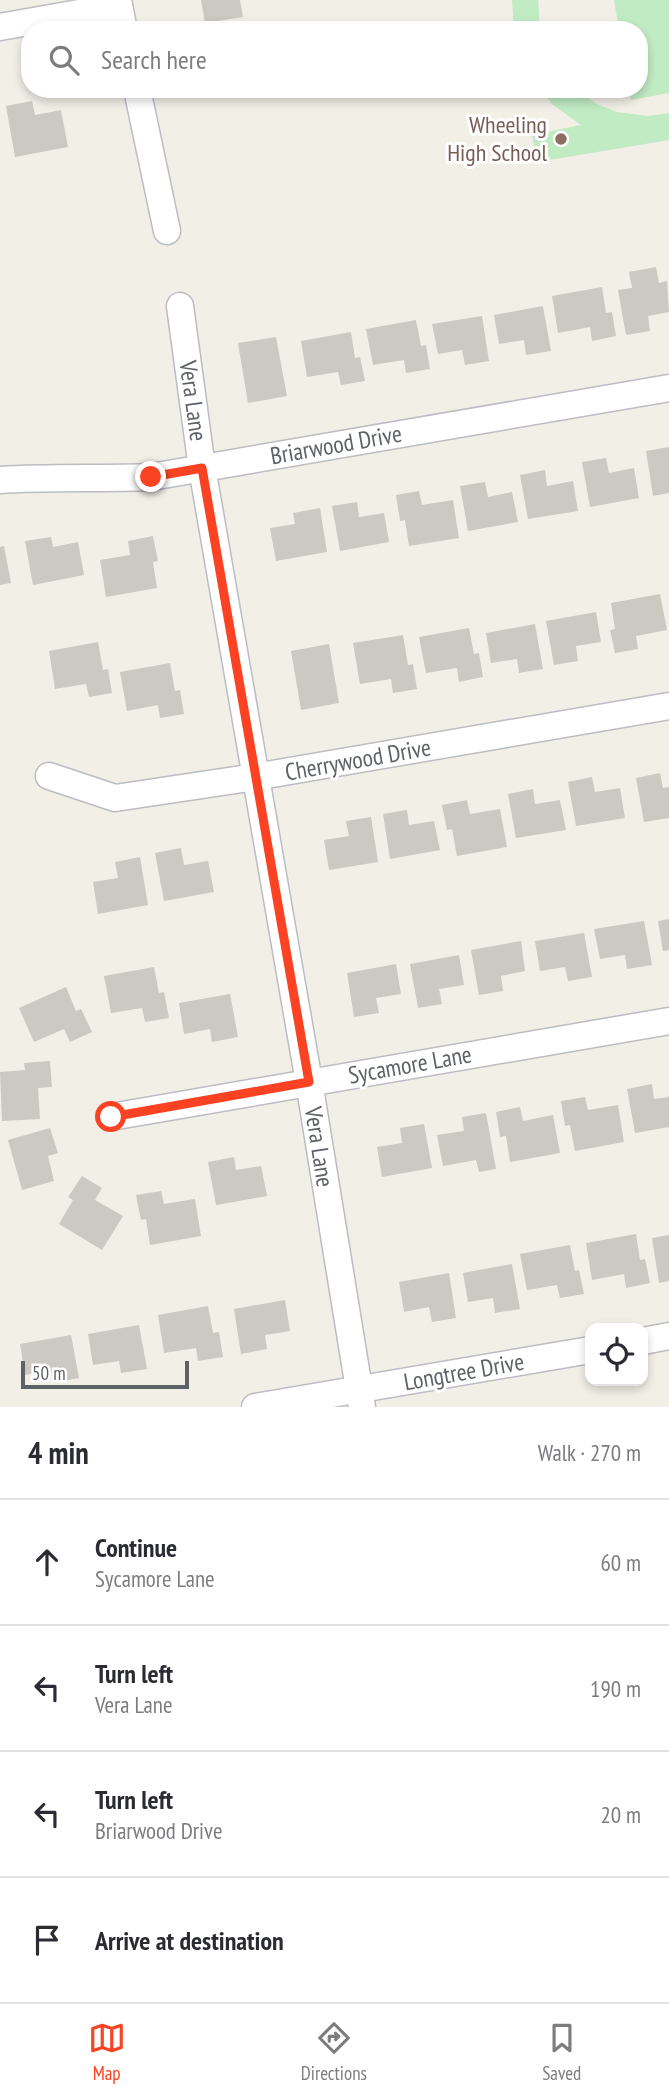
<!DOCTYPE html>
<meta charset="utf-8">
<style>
:root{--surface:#fff;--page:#f2f2f3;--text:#2b2b33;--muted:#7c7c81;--line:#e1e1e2;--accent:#fb4222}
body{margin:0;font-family:"PT Sans Narrow",sans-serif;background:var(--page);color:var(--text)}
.controls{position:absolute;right:21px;bottom:21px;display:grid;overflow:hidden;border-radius:14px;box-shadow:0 4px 10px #0003}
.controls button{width:63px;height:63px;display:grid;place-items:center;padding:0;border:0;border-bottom:2px solid var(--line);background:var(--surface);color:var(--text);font:35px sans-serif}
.scale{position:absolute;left:21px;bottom:18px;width:168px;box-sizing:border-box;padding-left:7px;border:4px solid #5d6168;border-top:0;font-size:19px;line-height:24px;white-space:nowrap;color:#5d6168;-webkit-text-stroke:5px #fff;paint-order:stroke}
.stop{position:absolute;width:21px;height:21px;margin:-16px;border:5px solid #fb4222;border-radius:50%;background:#fff}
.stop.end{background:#fb4222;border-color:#fff;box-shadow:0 2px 7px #0008}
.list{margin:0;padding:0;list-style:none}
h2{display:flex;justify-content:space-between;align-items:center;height:91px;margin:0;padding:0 28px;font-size:30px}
h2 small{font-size:23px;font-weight:400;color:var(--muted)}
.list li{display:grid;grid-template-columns:46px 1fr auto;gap:21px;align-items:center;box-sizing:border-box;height:126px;padding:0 28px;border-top:2px solid var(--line)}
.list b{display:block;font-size:26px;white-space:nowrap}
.list p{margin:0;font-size:23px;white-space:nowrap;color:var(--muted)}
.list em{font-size:23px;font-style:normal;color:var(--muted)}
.icon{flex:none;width:38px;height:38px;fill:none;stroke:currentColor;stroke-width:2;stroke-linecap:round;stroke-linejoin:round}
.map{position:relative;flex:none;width:669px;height:1407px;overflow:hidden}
.search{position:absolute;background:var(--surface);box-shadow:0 4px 10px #0003;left:21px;right:21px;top:21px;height:77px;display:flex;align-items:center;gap:18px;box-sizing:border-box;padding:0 24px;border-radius:28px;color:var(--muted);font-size:26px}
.sheet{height:595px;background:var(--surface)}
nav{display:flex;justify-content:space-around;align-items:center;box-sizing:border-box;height:98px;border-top:2px solid var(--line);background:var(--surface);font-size:19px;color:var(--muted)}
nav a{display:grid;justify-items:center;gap:4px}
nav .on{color:var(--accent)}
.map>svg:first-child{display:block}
.green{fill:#c0ebc3}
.building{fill:#ccc9c2}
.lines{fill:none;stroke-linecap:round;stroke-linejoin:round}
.minor-casing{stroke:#babdc2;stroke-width:29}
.minor{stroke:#fff;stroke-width:26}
.route{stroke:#fb4222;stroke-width:9}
.education-dot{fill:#8d6e63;stroke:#fff;stroke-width:2.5}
.labels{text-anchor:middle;stroke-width:6;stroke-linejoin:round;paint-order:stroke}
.education-label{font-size:24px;fill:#785e54;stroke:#fff;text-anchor:end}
.street-label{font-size:24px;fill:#5d6168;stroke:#fff}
</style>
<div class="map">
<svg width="669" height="1407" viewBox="0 0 669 1407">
<rect width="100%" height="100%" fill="#f1efe6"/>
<g class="green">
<path d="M512,0H538L540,30H514Z"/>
<path d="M614,0H669V93L631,100L629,89H639V30H619Z"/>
<path d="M541,89H575L597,104L617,112L648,116L669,113V140L537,162L532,135L581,125L552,104Z"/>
</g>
<g class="building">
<path d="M201,0H240L243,17L205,23Z"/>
<path d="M32,101L35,115L61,110L68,147L15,157L6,106Z"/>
<path d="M656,267L659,283L667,281L669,312L648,316L650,331L626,335L618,290L632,288L629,272Z"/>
<path d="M602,287L606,313L612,312L616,336L592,341L590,327L558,333L552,296Z"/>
<path d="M543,306L551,351L526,355L524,340L499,344L494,315Z"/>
<path d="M482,316L489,361L465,365L462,350L438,354L432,324Z"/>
<path d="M416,320L421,346L426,345L430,369L406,373L404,360L373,365L366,329Z"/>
<path d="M351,332L355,358L360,357L365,381L341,385L338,372L307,377L301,341Z"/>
<path d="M276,337L287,396L248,403L238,343Z"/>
<path d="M669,447V493L653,496L646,451Z"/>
<path d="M606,458L609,473L634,468L639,498L590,507L582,462Z"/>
<path d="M545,470L547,486L573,481L578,511L528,519L520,475Z"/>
<path d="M485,482L488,497L512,492L518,522L468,531L460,486Z"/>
<path d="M419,491L422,505L453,500L459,538L409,546L405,520L400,521L396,495Z"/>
<path d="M357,502L359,517L384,513L389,542L340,551L332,506Z"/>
<path d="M320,508L327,552L276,561L270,528L295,524L293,513Z"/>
<path d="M153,536L158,561L153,562L157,588L106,597L100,560L130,555L128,541Z"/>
<path d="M51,537L53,547L78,542L84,575L33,585L25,541Z"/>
<path d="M4,546L11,583L0,585V547Z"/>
<path d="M660,594L667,630L636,636L638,649L615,653L610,630L615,629L611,603Z"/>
<path d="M596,612L601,642L576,646L578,661L554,665L546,621Z"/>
<path d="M535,624L543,669L519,673L517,659L491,663L486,633Z"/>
<path d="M469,628L474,654L479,653L483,677L459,682L457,668L426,673L419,637Z"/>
<path d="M403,635L408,665L413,664L417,689L393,693L391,679L360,684L353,643Z"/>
<path d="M98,642L103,670L108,669L112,693L89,697L86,684L55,689L49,651Z"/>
<path d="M329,644L339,703L301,710L291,651Z"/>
<path d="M170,663L175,691L180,690L184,714L160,718L158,705L127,711L120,672Z"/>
<path d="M660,773L663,788L669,787V818L644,822L636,778Z"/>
<path d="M592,777L595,792L620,788L625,818L576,826L568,782Z"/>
<path d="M533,789L535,804L560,800L566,830L516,838L508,794Z"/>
<path d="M467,800L470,814L500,809L507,847L457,856L452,829L447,830L442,805Z"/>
<path d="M407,810L409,825L434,821L440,850L390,859L383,814Z"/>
<path d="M371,817L378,862L329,870L324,840L349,836L346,821Z"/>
<path d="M181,848L184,865L208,861L214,892L164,901L155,853Z"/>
<path d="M140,857L148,905L98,914L93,882L118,878L115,862Z"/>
<path d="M669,919V950L663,951L658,921Z"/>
<path d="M644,921L652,965L627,969L625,955L600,959L594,929Z"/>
<path d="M584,933L592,977L568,981L565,967L540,971L535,941Z"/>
<path d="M521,941L525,971L501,976L503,991L479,995L471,950Z"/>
<path d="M459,955L464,985L439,989L442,1004L418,1008L410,964Z"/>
<path d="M396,964L401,994L376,998L379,1013L354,1017L347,973Z"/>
<path d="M154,967L159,993L164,992L169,1018L145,1022L142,1008L111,1013L104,976Z"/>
<path d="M66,987L76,1011L81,1009L92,1032L70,1042L64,1029L34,1042L19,1008Z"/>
<path d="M230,994L238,1037L212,1042L210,1029L184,1034L179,1003Z"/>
<path d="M50,1061L52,1087L38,1088L40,1119L2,1121L0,1072L25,1070L24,1063Z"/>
<path d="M652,1084L654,1099L669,1097V1127L635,1133L627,1089Z"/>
<path d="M585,1097L588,1110L618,1105L624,1142L575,1151L570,1125L565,1126L561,1101Z"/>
<path d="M520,1107L523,1121L553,1115L560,1153L510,1162L506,1136L500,1137L496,1112Z"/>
<path d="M486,1113L496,1169L479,1172L476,1160L443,1166L437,1135L464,1131L462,1117Z"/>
<path d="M424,1124L432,1168L382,1177L377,1147L402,1143L400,1128Z"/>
<path d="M50,1128L58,1153L48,1156L54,1181L22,1190L8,1140Z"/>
<path d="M234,1157L236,1170L261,1166L267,1196L216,1205L208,1162Z"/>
<path d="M82,1176L102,1188L95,1200L123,1216L102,1250L59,1224L73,1200L68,1197Z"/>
<path d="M161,1191L164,1204L195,1199L201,1236L150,1245L146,1219L141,1220L136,1195Z"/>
<path d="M636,1234L640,1260L645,1259L650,1283L626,1288L624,1274L592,1280L586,1243Z"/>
<path d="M669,1235V1281L659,1283L652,1238Z"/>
<path d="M570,1245L575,1271L579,1270L584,1294L560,1298L557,1285L527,1290L520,1254Z"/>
<path d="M512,1264L520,1309L495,1313L493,1298L468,1302L463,1273Z"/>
<path d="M449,1273L456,1318L432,1322L429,1307L404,1312L399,1282Z"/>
<path d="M285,1300L290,1331L265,1335L267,1349L241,1354L234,1309Z"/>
<path d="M208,1306L213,1333L219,1332L223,1357L198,1361L196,1348L164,1353L158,1315Z"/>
<path d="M139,1325L147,1369L121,1373L119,1361L93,1365L88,1334Z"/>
<path d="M71,1335L79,1378L53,1383L51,1370L25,1375L20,1344Z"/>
</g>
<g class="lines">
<g class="minor-casing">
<g id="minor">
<path d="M118,0L124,30"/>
<path d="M0,27L119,6"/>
<path d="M137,89L167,231"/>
<path d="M180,306L202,468L309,1082L362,1407"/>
<path d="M0,480C50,477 100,479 151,477L669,388"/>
<path d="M49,776L115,798L255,777L669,706"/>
<path d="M111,1117L669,1021"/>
<path d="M643,1341L669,1336"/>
<path d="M255,1407L590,1350"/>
</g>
</g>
<use href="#minor" class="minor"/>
</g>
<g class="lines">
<path class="route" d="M111,1117L309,1082L202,468L151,477"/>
</g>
<circle class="education-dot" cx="561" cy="139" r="7"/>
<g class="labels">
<g class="education-label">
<text x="547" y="133">Wheeling<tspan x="547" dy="28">High School</tspan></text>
</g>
<g class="street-label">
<text transform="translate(193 401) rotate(82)" y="8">Vera Lane</text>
<text transform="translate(336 445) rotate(-10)" y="8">Briarwood Drive</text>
<text transform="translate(358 760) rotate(-10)" y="8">Cherrywood Drive</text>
<text transform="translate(410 1065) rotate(-10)" y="8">Sycamore Lane</text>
<text transform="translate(319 1147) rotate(81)" y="8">Vera Lane</text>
<text transform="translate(464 1372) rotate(-10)" y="8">Longtree Drive</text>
</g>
</g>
</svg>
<div class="controls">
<button><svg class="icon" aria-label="locate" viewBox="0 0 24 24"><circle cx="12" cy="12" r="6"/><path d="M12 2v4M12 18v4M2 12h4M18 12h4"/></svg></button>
</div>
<div class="scale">50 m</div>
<div class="stop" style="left:111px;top:1117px"></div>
<div class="stop end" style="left:151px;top:477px"></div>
<div class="search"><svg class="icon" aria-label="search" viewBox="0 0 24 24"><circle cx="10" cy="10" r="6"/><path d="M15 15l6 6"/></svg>Search here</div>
</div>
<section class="sheet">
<h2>4 min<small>Walk · 270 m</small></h2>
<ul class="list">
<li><svg class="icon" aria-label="ahead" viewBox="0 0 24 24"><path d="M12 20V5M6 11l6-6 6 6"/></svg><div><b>Continue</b><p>Sycamore Lane</p></div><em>60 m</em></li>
<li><svg class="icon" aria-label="left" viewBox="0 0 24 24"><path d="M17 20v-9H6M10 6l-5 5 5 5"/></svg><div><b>Turn left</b><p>Vera Lane</p></div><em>190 m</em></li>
<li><svg class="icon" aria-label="left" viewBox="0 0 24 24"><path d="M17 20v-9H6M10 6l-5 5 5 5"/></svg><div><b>Turn left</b><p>Briarwood Drive</p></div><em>20 m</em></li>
<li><svg class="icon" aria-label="arrive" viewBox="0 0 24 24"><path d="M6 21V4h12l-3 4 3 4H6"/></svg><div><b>Arrive at destination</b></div></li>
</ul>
</section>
<nav>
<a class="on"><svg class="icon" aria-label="map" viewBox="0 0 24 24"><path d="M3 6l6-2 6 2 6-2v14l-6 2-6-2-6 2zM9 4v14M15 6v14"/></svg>Map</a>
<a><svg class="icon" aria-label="directions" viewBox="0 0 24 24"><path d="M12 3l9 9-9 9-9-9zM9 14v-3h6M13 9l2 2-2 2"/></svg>Directions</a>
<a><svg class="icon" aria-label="saved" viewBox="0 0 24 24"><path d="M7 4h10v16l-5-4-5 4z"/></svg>Saved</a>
</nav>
